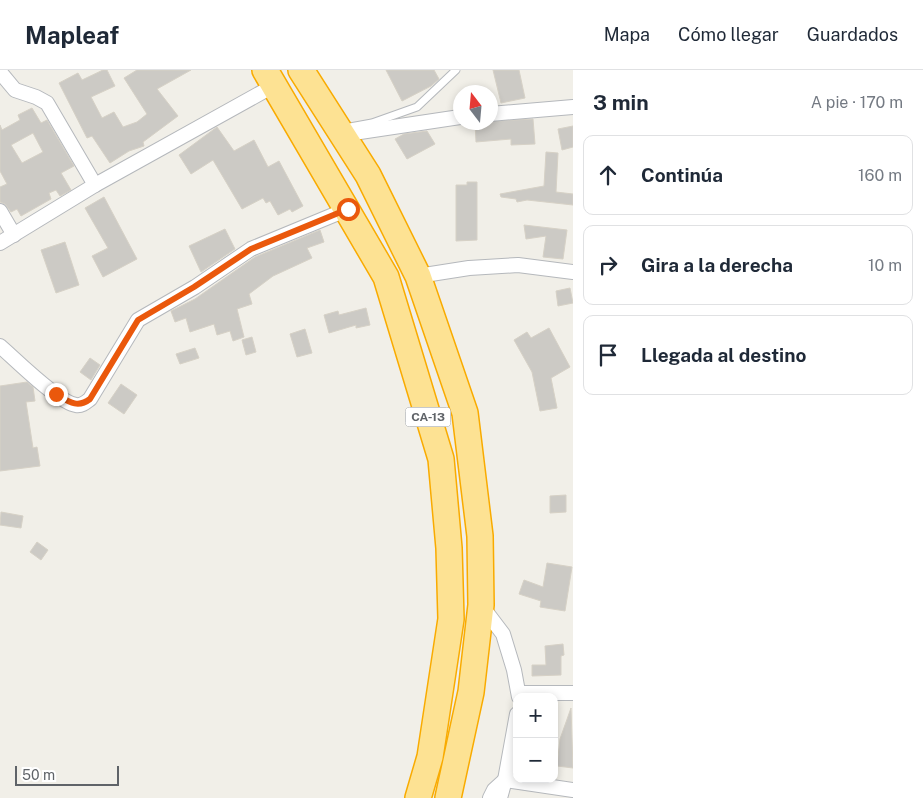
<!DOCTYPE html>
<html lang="es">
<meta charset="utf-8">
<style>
:root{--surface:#fff;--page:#f6f6f7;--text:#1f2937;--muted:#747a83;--line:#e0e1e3}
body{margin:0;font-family:"Public Sans",sans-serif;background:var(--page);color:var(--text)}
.controls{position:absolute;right:15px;bottom:15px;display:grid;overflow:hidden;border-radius:10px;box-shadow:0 2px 8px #0003}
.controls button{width:45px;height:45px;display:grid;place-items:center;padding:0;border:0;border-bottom:1px solid var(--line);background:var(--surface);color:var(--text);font:25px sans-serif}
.compass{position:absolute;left:453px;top:15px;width:45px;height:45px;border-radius:50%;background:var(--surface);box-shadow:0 2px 8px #0003;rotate:344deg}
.scale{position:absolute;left:15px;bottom:12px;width:104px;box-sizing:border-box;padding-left:5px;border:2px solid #5f6368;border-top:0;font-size:14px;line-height:18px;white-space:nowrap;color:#5f6368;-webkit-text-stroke:4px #fff;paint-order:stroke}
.stop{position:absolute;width:15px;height:15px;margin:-11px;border:4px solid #ea580c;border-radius:50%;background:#fff}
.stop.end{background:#ea580c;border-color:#fff;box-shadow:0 1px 5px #0008}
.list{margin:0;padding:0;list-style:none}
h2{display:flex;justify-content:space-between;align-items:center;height:65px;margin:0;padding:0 20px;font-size:21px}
h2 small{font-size:16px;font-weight:400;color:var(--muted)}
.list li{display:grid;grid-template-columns:32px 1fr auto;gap:15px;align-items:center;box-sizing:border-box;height:80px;margin:0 10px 10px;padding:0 10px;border:1px solid var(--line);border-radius:10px}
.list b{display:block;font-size:19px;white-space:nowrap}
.list em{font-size:16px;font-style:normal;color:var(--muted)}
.icon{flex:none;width:28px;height:28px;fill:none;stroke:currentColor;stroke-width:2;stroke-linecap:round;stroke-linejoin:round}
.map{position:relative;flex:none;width:573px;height:728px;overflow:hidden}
header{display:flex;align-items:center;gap:30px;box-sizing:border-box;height:70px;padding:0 25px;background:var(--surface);border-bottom:1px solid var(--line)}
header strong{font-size:24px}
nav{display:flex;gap:28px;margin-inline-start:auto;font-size:18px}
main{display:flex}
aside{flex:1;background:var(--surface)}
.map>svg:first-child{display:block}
.building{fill:#cccac5;stroke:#d6d1c6;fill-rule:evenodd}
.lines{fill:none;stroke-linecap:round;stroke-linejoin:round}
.lane-casing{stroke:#b5b8bc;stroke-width:9}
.street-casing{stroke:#b5b8bc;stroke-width:16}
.highway-casing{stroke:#f9ab00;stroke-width:28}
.lane{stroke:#fff;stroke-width:7}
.street{stroke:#fff;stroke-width:14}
.highway{stroke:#fde293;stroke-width:25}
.route{stroke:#ea580c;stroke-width:6}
.labels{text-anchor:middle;stroke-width:4;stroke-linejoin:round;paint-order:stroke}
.shield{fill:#fff;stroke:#8f9295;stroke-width:1}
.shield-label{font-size:12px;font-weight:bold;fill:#5f6368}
</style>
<header>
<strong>Mapleaf</strong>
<nav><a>Mapa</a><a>Cómo llegar</a><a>Guardados</a></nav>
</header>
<main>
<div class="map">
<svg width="573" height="728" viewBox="0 0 573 728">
<rect width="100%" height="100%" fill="#f1efe8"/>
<g class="building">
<path d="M103,0H107L115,16L91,27L102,48L114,42L123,57L137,52L147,44L124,8L137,0H191L157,19L178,46L143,72L144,76L129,81L110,93L92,66L87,68L59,13L78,3L82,10Z"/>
<path d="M386,0H434L439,9L431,16L402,31Z"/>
<path d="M493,0H519L525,28L501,33Z"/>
<path d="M32,38L41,53L47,50L74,96L61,103L71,120L60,126L56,120L49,123L51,129L21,146L17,139L11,142L5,134L0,132V117L7,114L0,101V55L2,60L20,50L18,45ZM33,63L43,82L22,93L11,75Z"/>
<path d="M533,49L535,74L511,75V69L476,72L475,52Z"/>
<path d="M573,56V77L562,80L558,59Z"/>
<path d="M217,57L234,81L254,70L268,97L279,91L303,136L292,142L290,139L278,145L270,131L266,133L263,128L242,139L213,90L191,104L179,85Z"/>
<path d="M427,61L435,74L407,89L395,69L404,64Z"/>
<path d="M546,82L558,83L556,122L573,124V135L527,130L517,132L516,129L501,127L500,124L544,116Z"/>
<path d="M467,112H477V170L456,171V115H467Z"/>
<path d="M104,127L137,189L103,207L92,186L108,178L85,138Z"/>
<path d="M524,155L567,160L563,189L543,187L546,166L526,169Z"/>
<path d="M225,159L235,179L201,202L189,176Z"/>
<path d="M320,160L324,172L307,178L312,188L273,206L249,224L252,234L237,239L244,267L233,271L230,261L217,265L214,254L190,262L186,248L175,252L171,241L195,229L255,187Z"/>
<path d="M65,172L79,215L56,223L41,180Z"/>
<path d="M570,218L573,233L558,236L556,221Z"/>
<path d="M366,238L370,255L356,258V255L329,263L324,245L338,241L339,245Z"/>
<path d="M549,258L570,297L551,308L557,338L540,341L532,302L514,270L527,262L531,268Z"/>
<path d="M305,259L312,283L297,287L290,264Z"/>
<path d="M252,267L256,282L246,285L242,270Z"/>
<path d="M195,278L199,288L180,294L176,284Z"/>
<path d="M90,288L100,295L91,310L80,302Z"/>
<path d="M27,312L33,317L35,331L26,332L33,378L37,377L40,396L0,401V316Z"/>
<path d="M121,314L137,325L124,344L108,333Z"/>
<path d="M566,425V442L550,443V426Z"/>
<path d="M1,442L23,446L21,458L0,455Z"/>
<path d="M37,472L48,480L41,490L30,482Z"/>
<path d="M547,493L572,497L565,541L540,537L541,531L519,524L524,510L543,517Z"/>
<path d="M563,574L564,585L561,586V605L532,606V595H546L545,576Z"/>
<path d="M571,638L573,698L557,696L560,669Z"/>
</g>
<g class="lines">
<g class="lane-casing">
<path id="lane" d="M350,57L372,53L417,37L456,0"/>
</g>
<g class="street-casing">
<g id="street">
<path d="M0,2L15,20L36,27L47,33L95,115"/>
<path d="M490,44L573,37"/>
<path d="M340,65L460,47"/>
<path d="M0,141L14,165"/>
<path d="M0,173L95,115L275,15"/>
<path d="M418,206L469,198L518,195L573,202"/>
<path d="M0,276C15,289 59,333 76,335C82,336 86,332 90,329L138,250L195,217L251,179L348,139"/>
<path d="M481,535L503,564L514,600L519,627"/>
<path d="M519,623H573"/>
<path d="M517,644L505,710L573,720"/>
<path d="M490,728L494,720L505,710L500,728"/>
</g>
</g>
<g class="highway-casing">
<g id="highway">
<path d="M265,0L386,207L441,389L449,478L451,549L430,687L418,728"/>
<path d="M301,0L368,105L418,206L465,343L480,466L481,535L471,622L448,728"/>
</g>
</g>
<use href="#lane" class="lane"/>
<use href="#street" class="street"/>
<use href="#highway" class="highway"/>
</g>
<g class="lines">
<path class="route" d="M56,324C68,331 77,339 90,329L138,250L194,217L251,179L348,139"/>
</g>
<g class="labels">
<rect class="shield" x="405.5" y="337.5" width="45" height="19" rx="4"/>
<g class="shield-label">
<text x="428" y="351">CA-13</text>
</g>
</g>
</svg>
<div class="controls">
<button>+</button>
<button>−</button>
</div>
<svg class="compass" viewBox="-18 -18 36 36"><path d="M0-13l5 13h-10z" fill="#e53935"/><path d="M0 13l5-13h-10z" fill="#747a83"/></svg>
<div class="scale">50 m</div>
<div class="stop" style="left:348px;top:139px"></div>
<div class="stop end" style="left:56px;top:324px"></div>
</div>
<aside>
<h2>3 min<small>A pie · 170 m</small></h2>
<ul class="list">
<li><svg class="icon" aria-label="ahead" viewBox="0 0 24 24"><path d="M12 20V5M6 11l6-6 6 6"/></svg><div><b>Continúa</b></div><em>160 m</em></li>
<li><svg class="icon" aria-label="right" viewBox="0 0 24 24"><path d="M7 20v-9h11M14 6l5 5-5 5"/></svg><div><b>Gira a la derecha</b></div><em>10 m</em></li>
<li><svg class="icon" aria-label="arrive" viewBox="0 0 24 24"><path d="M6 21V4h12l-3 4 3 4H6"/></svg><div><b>Llegada al destino</b></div></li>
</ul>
</aside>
</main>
